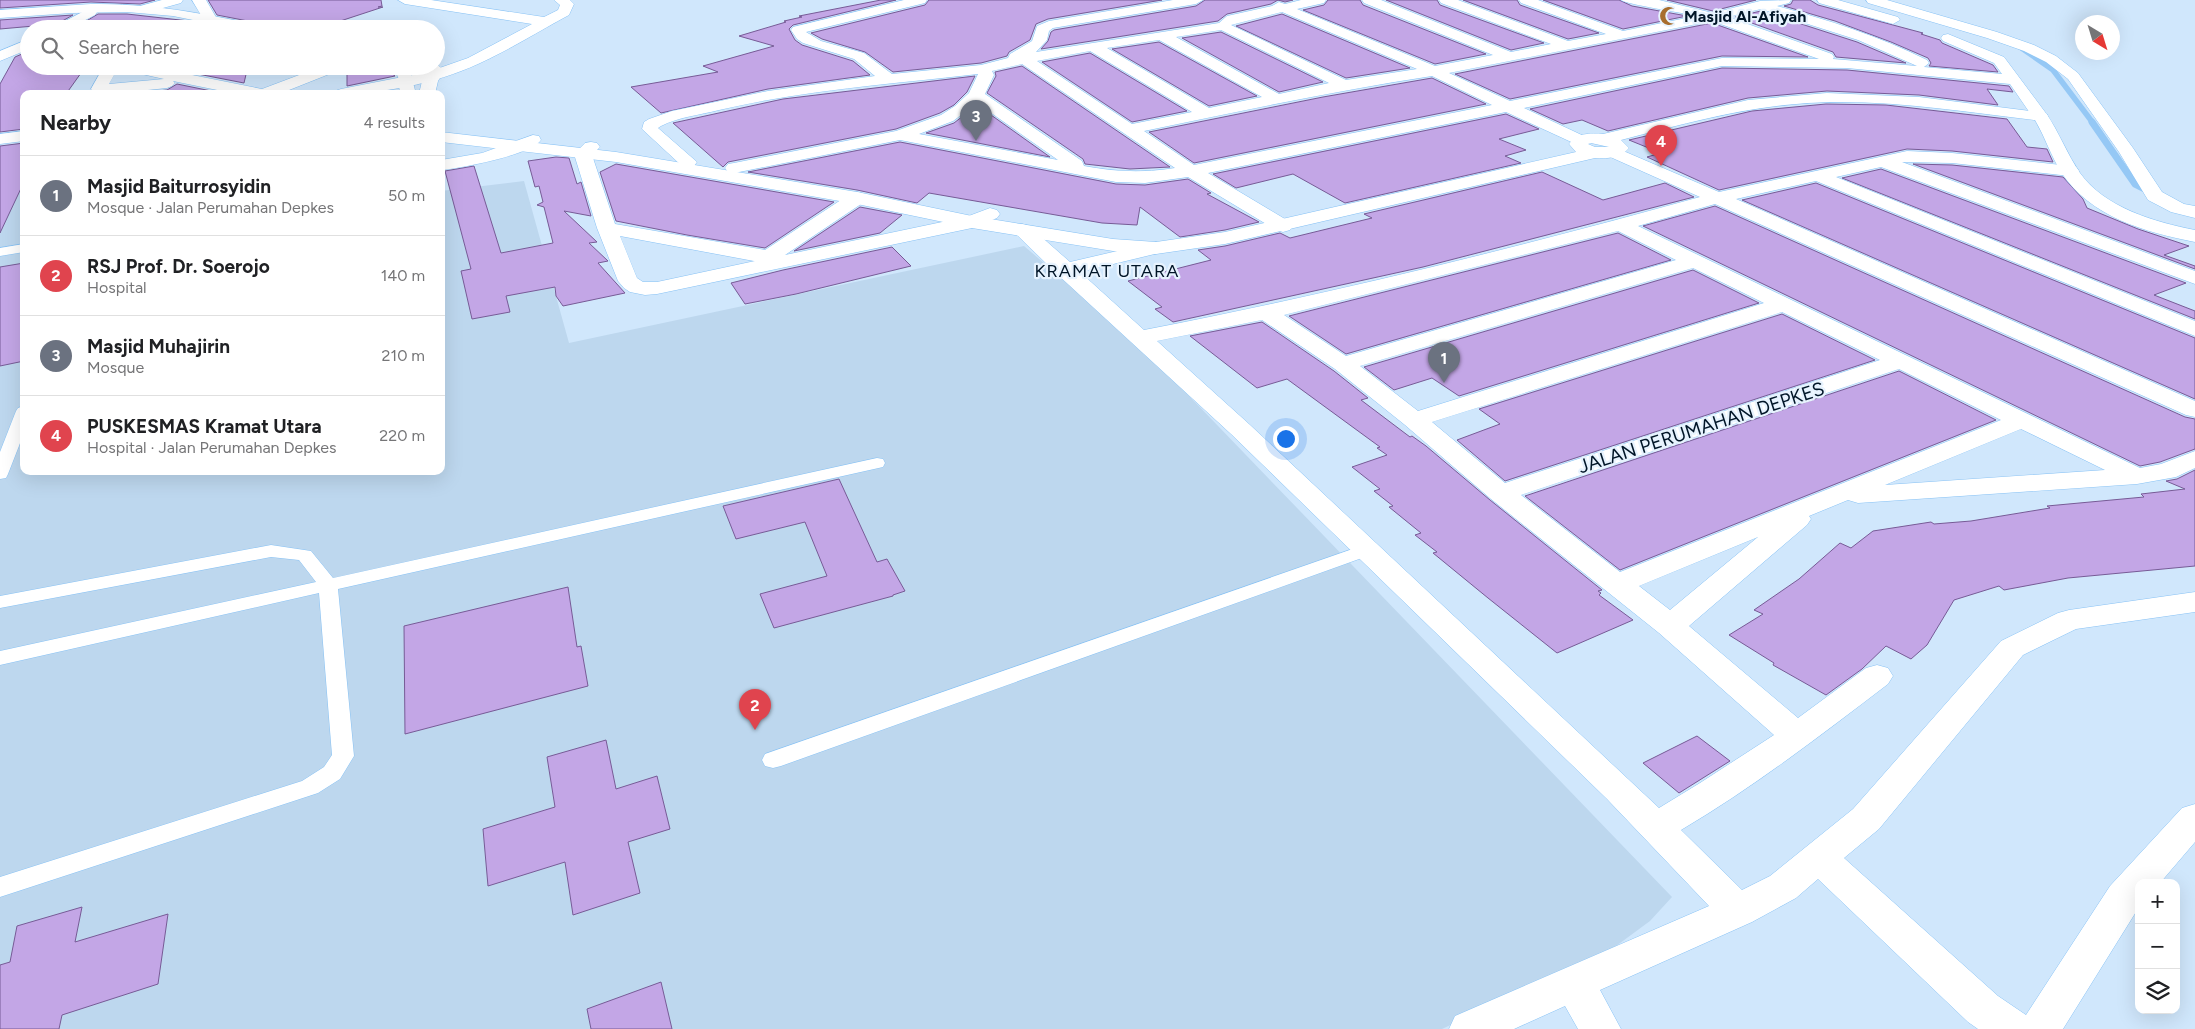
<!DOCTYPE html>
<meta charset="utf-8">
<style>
:root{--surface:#fff;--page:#f2f2f2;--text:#202124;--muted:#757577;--line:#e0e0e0;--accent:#a86e2e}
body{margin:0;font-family:Figtree,sans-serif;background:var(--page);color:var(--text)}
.controls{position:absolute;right:15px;bottom:15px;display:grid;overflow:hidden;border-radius:10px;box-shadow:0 5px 20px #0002}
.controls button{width:45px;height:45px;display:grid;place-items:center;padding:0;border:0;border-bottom:1px solid var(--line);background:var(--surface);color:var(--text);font:25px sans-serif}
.compass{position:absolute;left:2075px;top:15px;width:45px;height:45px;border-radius:50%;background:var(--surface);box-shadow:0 5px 20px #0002;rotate:142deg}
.you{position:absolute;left:1285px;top:438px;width:18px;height:18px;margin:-12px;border:4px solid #fff;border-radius:50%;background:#1a73e8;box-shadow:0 0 0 8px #1a73e833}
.badge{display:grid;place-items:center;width:32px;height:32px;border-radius:50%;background:var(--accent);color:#fff;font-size:16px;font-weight:700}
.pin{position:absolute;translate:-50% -41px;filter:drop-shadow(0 1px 2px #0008)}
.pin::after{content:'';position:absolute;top:26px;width:18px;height:15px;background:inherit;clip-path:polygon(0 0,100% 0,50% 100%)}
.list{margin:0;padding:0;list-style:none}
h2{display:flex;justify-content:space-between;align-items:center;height:65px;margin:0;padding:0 20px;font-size:21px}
h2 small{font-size:16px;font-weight:400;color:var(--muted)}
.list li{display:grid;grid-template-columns:32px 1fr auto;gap:15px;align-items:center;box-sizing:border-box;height:80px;padding:0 20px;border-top:1px solid var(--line)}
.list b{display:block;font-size:19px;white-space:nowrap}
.list p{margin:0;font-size:16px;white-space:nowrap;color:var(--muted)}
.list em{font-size:16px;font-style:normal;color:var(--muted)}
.icon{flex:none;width:28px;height:28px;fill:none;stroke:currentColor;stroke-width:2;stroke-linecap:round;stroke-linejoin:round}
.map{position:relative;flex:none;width:2195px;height:1029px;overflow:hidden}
.search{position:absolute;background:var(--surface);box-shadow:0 5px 20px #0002;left:20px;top:20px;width:425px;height:55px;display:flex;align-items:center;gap:12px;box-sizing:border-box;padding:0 18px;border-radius:28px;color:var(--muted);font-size:19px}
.panel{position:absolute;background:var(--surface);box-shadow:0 5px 20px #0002;left:20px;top:90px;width:425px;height:385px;border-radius:10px}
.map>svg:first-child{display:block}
.built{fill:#bdd7ee}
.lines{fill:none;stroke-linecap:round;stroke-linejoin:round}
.stream-far1{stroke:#95c8f5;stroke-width:5.5}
.stream{stroke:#95c8f5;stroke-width:7}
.building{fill:#c3a6e6;stroke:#775b96}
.lane-casing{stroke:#87c2f5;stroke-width:1}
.street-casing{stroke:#87c2f5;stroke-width:1}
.secondary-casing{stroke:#87c2f5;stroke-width:1}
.lane{fill:#fff;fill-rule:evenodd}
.street{fill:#fff;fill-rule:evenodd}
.secondary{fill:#fff;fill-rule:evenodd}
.labels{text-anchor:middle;stroke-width:4.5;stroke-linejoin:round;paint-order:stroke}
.far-poi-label{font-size:16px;font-weight:bold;fill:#001527;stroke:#e7f3fe;text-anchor:start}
.far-quarter-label{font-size:18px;letter-spacing:1px;fill:#001527;stroke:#e7f3fe}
.street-label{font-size:19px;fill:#001527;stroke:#e7f3fe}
</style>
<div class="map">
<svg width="2195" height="1029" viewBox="0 0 2195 1029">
<rect width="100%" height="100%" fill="#d0e7fc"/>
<path class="built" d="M24,155V471H441V191L524,181L569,343L1024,246L1140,345L1672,897L1650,921L1612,949L1442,1029H0V159Z"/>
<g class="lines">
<path class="stream-far1" d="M2020,47L2053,70L2093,123"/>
<path class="stream" d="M2092,122L2135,184L2153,193"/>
</g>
<g class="building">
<path d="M0,0H155L140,4L91,2L0,8Z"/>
<path d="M208,0H381L382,6L378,7H383L316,29H267L258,23L217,15Z"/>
<path d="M881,0H896L793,25L789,29L795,40L802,45L853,61L870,75L768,89L661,113L631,87L718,72L703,66L774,46L739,36L786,22L784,21L802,17L799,16Z"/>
<path d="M929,0H1162L1048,19L1036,24L1030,40L1009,52L1007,56L981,63L893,72L865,52L822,39L811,33L925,5Z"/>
<path d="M1205,0H1293L1285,2L1278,0L1271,4L1227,14L1218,21L1041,49L1048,41L1051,32L1054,30L1196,6Z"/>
<path d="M1328,0H1360L1363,5L1486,54L1435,64L1303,10L1324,5Z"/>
<path d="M1386,0H1437L1440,5L1544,43L1511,50Z"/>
<path d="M1463,0H1517L1520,5L1599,33L1568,39Z"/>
<path d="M1543,0H1619L1632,6L1687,16L1623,29Z"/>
<path d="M1667,0H1756L1713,11Z"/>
<path d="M1793,0H1810L1818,5L1923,33L1921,34L1940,40L1942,43L1993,65L1998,72L1929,66L1931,63L1928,58L1891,42L1835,21L1784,6L1791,4Z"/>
<path d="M1761,11L1857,42L1906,63L1836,57L1833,52L1735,17Z"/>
<path d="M98,14H127L189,21L184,23L182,29H73Z"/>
<path d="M1282,14L1410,68L1346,78L1236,26Z"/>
<path d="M73,15L48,29H32L34,26L0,29V20Z"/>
<path d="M1712,23L1808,57L1722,56L1510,99L1455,74Z"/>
<path d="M1221,32L1323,82L1279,92L1182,38Z"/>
<path d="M1159,42L1257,96L1209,106L1112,49Z"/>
<path d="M29,51V66H86L66,94H24V129L0,132V84L15,57Z"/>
<path d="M1090,53L1187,111L1132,122L1042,62Z"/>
<path d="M172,66H248L244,83L167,68Z"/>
<path d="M347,66H382L395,76L347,86Z"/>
<path d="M1022,66L1170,167L1130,169L1085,164L1083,159L987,93L996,76L995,72Z"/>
<path d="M1722,68L1847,70L2009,86L2013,92L1987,89L1998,105L1919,95L1827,91L1748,98L1608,131L1582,120L1563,124L1530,109Z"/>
<path d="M975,76L967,92L954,105L940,113L896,129L728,162L723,167L673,123L783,99Z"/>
<path d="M1432,78L1486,104L1194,163L1149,132L1323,97Z"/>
<path d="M177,84L226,94H130L167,90Z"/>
<path d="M1826,104L1886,105L2007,119L2027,147L2047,149L2053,162L1952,151L1907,149L1719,190L1647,157L1661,153L1629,140L1752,111Z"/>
<path d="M977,105L1050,157L926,133L954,123Z"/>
<path d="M1506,114L1539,129L1499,139L1526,150L1505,156L1521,163L1345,203L1293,174L1236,188L1213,174Z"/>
<path d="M900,142L1116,184L1145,185L1188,179L1211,193L1207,194L1259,222L1225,230L1180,237L1140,207L1137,225L1102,223L929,193L917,203L857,190L748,172Z"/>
<path d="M24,143V182L0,233V146Z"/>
<path d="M556,157L569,158L577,184L581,182L591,216L564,211L597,242L589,243L608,261L598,263L625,293L563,306L556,296L555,287L506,296L510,312L472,319L461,271L471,269L445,171L474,166L501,253L553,243L544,207L537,205L543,202L539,186L535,187L528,161Z"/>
<path d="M616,164L834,202L765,248L687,235L616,221L600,172Z"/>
<path d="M1913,164L1952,165L2063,177L2083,199L2087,208L2138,229L2189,246L2164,255L2195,266V269Z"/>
<path d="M1881,169L2186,283L2154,295L2195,311V319L1842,178Z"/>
<path d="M1542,172L1603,200L1665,183L1694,197L1423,267L1173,322L1155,309L1162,307L1128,281L1211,260L1198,250L1225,246L1280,233L1290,238L1372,218L1364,214Z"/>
<path d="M1816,183L2195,338V399L1742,200Z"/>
<path d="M1715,206L2185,417L2195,419V449L2160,462L2140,466L1643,226Z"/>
<path d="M860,207L902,215L880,233L794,251Z"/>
<path d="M1618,233L1671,260L1346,354L1289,316Z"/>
<path d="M892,247L911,266L796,294L745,304L731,283L783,270Z"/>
<path d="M24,263V361L0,366V267Z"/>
<path d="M1693,270L1759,303L1459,396L1432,378L1394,390L1364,367Z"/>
<path d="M1782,314L1875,360L1505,481L1457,440L1500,424L1479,409Z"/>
<path d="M1262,322L1334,371L1368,398L1361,400L1410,437L1412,436L1426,446L1490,500L1602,590L1598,591L1601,593L1599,595L1633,620L1557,653L1488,598L1433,553L1437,552L1415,535L1421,533L1389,507L1393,506L1374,491L1380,489L1352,467L1387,455L1377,448L1380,447L1287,379L1257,388L1190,336Z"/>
<path d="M1899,371L1996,420L1620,570L1525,496Z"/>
<path d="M2195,470V566L2068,578L2004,590L1999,586L1954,600L1927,645L1911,659L1886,646L1862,669L1826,695L1773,665L1774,663L1729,635L1763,614L1754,610L1799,579L1840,543L1851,548L1873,531L1931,522L1934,524L1971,521L2050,508L2047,506L2144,497L2141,494L2185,489L2166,481L2177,479Z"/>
<path d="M839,479L877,562L887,559L905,591L893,595V596L774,628L760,594L827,576L805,522L736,539L723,506Z"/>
<path d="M568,587L577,647L581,646L588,686L405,734L404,626Z"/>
<path d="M1697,736L1730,761L1679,793L1643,763Z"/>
<path d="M606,740L616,789L657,776L670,829L628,842L640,893L573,915L565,862L488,886L483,829L555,807L547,757Z"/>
<path d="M82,907L75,942L168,914L158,984L62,1015L59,1029H0V965L10,962L17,926Z"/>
<path d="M661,982L672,1029H591L587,1009Z"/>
</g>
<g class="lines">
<g class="lane-casing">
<g id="lane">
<path d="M24,244V252L0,256V248Z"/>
<path d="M24,406V433L8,474L6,478L0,479V452L16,411L18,408Z"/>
<path d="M877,458L883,459L885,463L883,467L338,589L354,756L340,779L318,793L0,897V877L302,781L324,767L332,755L319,593L0,665V651L316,582L299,560L271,557L0,608V596L271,545L311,551L333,578Z"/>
<path d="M1367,544L1373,546L1376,550L1373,554L781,766L773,768L765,766L762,760L765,754Z"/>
</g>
</g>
<g class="street-casing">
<g id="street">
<path d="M162,0H183L181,3L145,13L138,9L140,6Z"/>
<path d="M192,0H206L217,19C208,29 196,29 184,29L185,25L202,17Z"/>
<path d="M398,0H431L544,17L558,10L560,5L554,0H570L574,4L569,15C539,31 509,50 478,64C434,84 382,94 333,94L335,91L341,89L428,72L468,58L532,24L405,4Z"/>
<path d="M904,0H927L925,3L806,32L821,41L864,53L892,74L981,65L1008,58L1010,54L1032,41L1037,26L1049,21L1173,0H1203L1196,4L1053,28L1049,31L1047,40L1036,52L1219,23L1227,16L1272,6L1279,2L1285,4L1301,0H1326L1324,3L1297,9L1435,66L1493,55L1364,3L1362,0H1381L1511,52L1551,44L1441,3L1439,0H1458L1568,41L1606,34L1521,3L1519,0H1538L1623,31L1696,16C1685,13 1625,4 1621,0H1659L1713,13L1760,1L1791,0L1789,3L1777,6C1828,20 1879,36 1927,60L1929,63L1924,67L2002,74L1994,63L1943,41L1941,38L1943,35L1948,34L2004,57L2048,116L2046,119H2034L2010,84L1847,68L1722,66L1524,108L1586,137L1589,141L1586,145L1580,146L1506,112L1208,173L1290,222L1293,226L1290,230L1283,232L1276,230L1188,177L1145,183L1116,182L900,140L734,173L728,172L725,168L728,164L734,163L896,131L941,115L955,106L969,93L978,74C891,84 804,90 719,110C700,115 678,117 661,126L658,128L697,162L694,166L688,167L682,166L642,129L644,122L649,119L672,111L768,91L875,76L854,59L803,43L797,39L791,30L793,27ZM1761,9L1858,40L1917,66L1833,59L1834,57L1832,54L1728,17ZM1282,12L1417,69L1346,80L1231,25ZM1712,21L1819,59L1722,58L1510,101L1449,73ZM1221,30L1329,83L1279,94L1176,37ZM1159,40L1262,97L1209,108L1107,48ZM1090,51L1192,112L1132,124L1037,61ZM1022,64L1175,168C1142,173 1118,172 1084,166L1082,161L985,94L994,75L992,71ZM1432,76L1492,105L1194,165L1144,131C1240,111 1334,91 1432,76ZM977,103L1058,160L919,134L953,121Z"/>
<path d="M1817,0H1838L1898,17L1900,20L1893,24L1819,3Z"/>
<path d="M1866,0H1887L1997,32L2034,45L2056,56L2078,73L2133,148L2162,192L2184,204L2195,206V218L2171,212L2148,200L2119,152L2068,79L2046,62L2024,51L1987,38L1868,3Z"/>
<path d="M90,8L97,12L95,15L68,29H50Z"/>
<path d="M29,39V49L0,61V51Z"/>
<path d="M104,66H147L262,89L323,66H344L342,69L279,94H237L173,81L175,83L172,86L167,88L109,94L94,93L91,89ZM118,68L124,70L164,79L109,84Z"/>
<path d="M24,131V141L0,144V134Z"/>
<path d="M533,135L539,136L541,140C531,155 461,168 441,170V160L482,153Z"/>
<path d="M591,142L597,143L600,147L592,155L615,224L765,250L850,194L857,192L864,194L866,198L864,202L785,255L966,217L990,208L997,210L1000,214L997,218L972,228L657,294L645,295L630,292L624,288L618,281L597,228L574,154L585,143ZM620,236L754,261H755L657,282H643L637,278Z"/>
<path d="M1614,147L1719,192L1907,151L1952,153L2070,166L2076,167L2079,171L2076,175L2070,176L1952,163L1902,162L2195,271V284L1881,167L1836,177L2195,321V336L1816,181L1736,199L2195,401V417L2186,415L1715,204L1638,226L2140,468L2161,464L2195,451V468L2176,477L2137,484L1858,503L1848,500L1809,516L1811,519L1807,525L1689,626L1798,718L1866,668L1877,665L1888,668L1893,676L1888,684C1821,735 1754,787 1681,830L1742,890L1770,876L1853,809L2001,641L2058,613L2069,610L2195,592V612L2076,629L2023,655L1879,829L1844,858L1998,996L2026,1015L2110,886L2182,808L2195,804V842L2160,883H2139V907L2063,1029H1978L1968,1022L1818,879L1796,898L1752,922L1600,990L1621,1029H1578L1565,1006L1514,1029H1449L1455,1016L1709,906L1607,799L1231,434L1057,274L1012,230L1015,226L1022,224L1029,226L1070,262L1156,242L1163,244L1166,248L1163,252L1080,272L1144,330C1331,294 1516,248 1700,197L1608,156L1605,152L1608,148ZM1618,231L1676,260L1346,356L1284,315ZM1693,268L1764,303L1418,411L1360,366ZM1782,312L1880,360L1505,483L1432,422ZM1262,320L1335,369L1405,425L1491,499L1659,633L1774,735L1700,783L1659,808L1249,424L1157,341ZM1899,369L2001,420L1620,572L1521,495ZM2021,429L2105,470L1885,485ZM1758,537L1670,610L1639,586Z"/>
</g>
</g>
<g class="secondary-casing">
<g id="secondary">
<path d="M91,4C148,3 202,13 258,25L265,29H238L173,16L127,12L72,13L0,18V10Z"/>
<path d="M436,63L444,71L438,81L435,94H419L422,81L428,72L424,66H436Z"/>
<path d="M384,66H404L410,71L416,94H400L398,76Z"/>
<path d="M1827,93L1919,97L2046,113C2059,132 2067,154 2080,173C2105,208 2155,222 2195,230V242C2145,232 2090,217 2061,172C2051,156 2045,137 2035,120C1956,111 1876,97 1796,104C1737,109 1679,125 1621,140L1629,148C1621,158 1606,159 1595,158L1225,244L1156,254L1113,251L972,228L857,204L616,162L441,142V132L616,152L857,192L972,216L1113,239L1156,242L1225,232L1576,152L1569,144C1577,133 1590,133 1603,134L1748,100ZM1591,143L1609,147H1595L1588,144Z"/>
</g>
</g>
<use href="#lane" class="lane"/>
<use href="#street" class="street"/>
<use href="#secondary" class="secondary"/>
</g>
<defs>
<g id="mosque-bare" transform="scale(1.5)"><path d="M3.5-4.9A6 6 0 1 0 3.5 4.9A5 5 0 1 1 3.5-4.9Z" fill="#a86e2e" stroke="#e7f3fe" stroke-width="2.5" paint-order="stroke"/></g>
</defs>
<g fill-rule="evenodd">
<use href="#mosque-bare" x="1669" y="16"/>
</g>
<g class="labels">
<g class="far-poi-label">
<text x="1684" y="22">Masjid Al-Afiyah</text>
</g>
<g class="far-quarter-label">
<text x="1107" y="277">KRAMAT UTARA</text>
</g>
<g class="street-label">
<text transform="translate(1701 427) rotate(-18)" y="7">JALAN PERUMAHAN DEPKES</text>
</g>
</g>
</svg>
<div class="controls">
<button>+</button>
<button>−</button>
<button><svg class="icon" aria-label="layers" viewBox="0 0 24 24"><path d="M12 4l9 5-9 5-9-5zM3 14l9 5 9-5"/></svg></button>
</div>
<svg class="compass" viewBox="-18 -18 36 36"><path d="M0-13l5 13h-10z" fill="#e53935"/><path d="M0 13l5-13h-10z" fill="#757577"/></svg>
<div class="you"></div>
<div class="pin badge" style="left:1444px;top:383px;background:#6b7280">1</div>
<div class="pin badge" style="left:755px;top:730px;background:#e0444e">2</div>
<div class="pin badge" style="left:976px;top:141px;background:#6b7280">3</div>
<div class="pin badge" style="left:1661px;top:166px;background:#e0444e">4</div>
<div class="search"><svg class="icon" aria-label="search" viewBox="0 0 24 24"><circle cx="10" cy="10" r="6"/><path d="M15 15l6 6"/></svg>Search here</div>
<section class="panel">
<h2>Nearby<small>4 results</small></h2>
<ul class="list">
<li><span class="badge" style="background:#6b7280">1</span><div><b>Masjid Baiturrosyidin</b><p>Mosque · Jalan Perumahan Depkes</p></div><em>50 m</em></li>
<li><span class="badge" style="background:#e0444e">2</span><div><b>RSJ Prof. Dr. Soerojo</b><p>Hospital</p></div><em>140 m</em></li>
<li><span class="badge" style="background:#6b7280">3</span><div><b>Masjid Muhajirin</b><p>Mosque</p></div><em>210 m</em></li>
<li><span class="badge" style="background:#e0444e">4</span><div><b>PUSKESMAS Kramat Utara</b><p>Hospital · Jalan Perumahan Depkes</p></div><em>220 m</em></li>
</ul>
</section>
</div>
